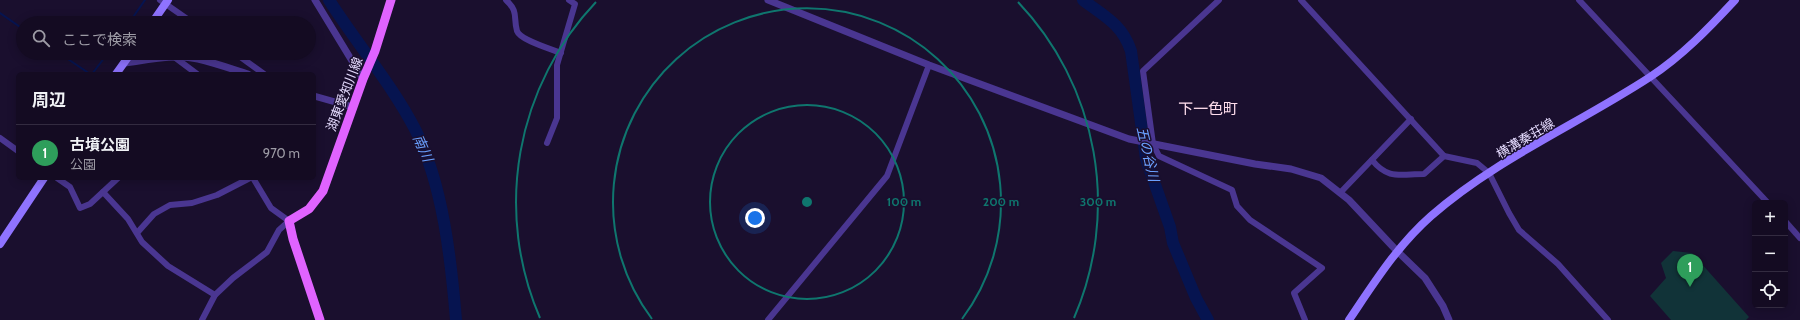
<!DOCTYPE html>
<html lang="ja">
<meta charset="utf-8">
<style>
:root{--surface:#140b22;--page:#1d142a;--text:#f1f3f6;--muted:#9d9ba5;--line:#332b40;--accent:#1a73e8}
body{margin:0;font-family:Cabin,"Noto Sans JP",sans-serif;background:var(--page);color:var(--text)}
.controls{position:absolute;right:12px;bottom:12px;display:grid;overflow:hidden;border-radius:6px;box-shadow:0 2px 10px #0003}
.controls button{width:36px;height:36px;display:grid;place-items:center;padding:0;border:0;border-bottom:1px solid var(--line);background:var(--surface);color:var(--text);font:20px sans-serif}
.you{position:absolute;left:755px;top:218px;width:14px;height:14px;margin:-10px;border:3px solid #fff;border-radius:50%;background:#1a73e8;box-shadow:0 0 0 6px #1a73e833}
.badge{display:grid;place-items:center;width:26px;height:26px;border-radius:50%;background:var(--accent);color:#fff;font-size:13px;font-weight:700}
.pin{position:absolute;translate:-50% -33px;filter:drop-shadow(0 1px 2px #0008)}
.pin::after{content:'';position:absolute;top:21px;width:14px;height:12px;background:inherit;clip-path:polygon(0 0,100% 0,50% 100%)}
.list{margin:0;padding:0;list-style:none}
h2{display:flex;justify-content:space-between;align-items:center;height:52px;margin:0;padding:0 16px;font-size:17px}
h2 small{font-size:13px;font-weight:400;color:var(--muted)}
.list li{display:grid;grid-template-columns:26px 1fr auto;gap:12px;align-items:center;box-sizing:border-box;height:56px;padding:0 16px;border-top:1px solid var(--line)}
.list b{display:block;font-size:15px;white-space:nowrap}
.list p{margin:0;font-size:13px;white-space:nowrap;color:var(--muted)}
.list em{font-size:13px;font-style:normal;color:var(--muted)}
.icon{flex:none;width:22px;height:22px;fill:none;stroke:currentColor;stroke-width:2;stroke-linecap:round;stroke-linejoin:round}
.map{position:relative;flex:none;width:1800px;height:320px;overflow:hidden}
.search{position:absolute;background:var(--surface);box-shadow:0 2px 10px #0003;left:16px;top:16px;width:300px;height:44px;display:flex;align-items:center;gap:10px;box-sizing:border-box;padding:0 14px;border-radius:22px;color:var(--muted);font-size:15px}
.panel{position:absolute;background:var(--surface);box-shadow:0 2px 10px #0003;left:16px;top:72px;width:300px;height:108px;border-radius:6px}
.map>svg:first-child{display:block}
.green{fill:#113338}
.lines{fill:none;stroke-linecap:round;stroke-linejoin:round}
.stream{stroke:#061450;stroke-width:2}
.river{stroke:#061450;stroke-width:12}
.minor{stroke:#4a3691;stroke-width:6}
.tertiary{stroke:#4a3691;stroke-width:7}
.secondary{stroke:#8f73ff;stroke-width:8}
.primary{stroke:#e063ff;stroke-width:9}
.ring{fill:none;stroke:#0f766e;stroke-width:2}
.labels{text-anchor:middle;stroke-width:3;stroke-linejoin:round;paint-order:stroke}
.street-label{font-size:13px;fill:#e6dcff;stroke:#1a0f2e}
.water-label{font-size:14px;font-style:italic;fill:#6aa0ff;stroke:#1a0f2e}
.quarter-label{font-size:15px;fill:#ffdeed;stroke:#1a0f2e}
.centre{fill:#0f766e;stroke:#1a0f2e;stroke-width:2}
.ring-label{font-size:12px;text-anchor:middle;font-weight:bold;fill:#0f766e;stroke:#1a0f2e;stroke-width:3;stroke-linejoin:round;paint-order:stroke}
</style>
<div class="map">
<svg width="1800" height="320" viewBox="0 0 1800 320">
<rect width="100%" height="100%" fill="#1a0f2e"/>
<path class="green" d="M1673,251L1692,253L1749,317L1746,320H1671L1650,296L1666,278L1661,263Z"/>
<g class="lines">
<g class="stream">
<path d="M0,13L23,29"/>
<path d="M129,23L145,0"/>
<path d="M59,53L90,74"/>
<path d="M92,74L108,53"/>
</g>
<g class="river">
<path d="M329,0C357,44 392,84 416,131C443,186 451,259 456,320"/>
<path d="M1083,0C1104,16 1122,24 1131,51L1146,159L1170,227L1173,243L1196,298L1208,320"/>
</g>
<g class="minor">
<path d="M160,0L193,23"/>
<path d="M506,0C519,12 513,17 517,31C520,40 551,49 561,53"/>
<path d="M1219,0L1143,71L1153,144L1159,156L1232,190L1237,206L1250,220L1322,268L1294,293L1305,320"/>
<path d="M1301,0L1444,156L1477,163L1489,173L1509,213L1519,230L1558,264L1608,320"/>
<path d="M1579,0L1768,203"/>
<path d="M169,53L197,74"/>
<path d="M235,53L264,74"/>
<path d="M0,138L18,151"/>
<path d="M547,143L557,118V65L575,4L569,0"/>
<path d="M1372,160C1388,180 1400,174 1424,174L1444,156"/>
<path d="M57,178L70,187L80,208L90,204L118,178"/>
<path d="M103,192L128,219L142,242L168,266L215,295"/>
<path d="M1340,193L1411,119"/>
<path d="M1785,221L1800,238"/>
<path d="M137,233L154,214L170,205L192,203L217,195L250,178"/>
<path d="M202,320L215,295L233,278L267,252L279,230L289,221L271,208L253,178"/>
<path d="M768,320L887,176L929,65"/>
</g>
<g class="tertiary">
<path d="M315,0L363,79"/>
<path d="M768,0L929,65L1129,139L1255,164L1291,169L1321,178L1349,200L1396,250L1425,278L1443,306L1449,320"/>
<path d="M124,63C148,60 174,54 198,59C215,63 232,69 248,74"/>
<path d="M314,96L353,107"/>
</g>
<g class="secondary">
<path d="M152,23L168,0"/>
<path d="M116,74L131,53"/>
<path d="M0,244L44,178"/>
<path d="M1349,320C1374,283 1397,246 1431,216C1496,159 1578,124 1650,77C1682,56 1709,28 1735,0"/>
</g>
<path class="primary" d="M320,320L293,239L289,221L309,209L323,191L363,79L375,51L391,0"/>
</g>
<g class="ring">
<circle cx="807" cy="202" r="97"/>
<path d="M652 319A194 194 0 1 1 962 319"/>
<path d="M540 318A291 291 0 0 1 596 2M1018 2A291 291 0 0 1 1074 318"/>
</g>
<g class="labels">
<g class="street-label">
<text transform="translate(344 94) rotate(-69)" y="5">湖東愛知川線</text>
<text transform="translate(1525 138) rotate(-31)" y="5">横溝秦荘線</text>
</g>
<g class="water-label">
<text transform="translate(423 148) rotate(66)" y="5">南川</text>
<text transform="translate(1148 154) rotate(77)" y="5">五の谷川</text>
</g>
<g class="quarter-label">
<text x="1208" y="114">下一色町</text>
</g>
</g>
<circle cx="807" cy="202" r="6" class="centre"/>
<g class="ring-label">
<text x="904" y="206">100 m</text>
<text x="1001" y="206">200 m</text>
<text x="1098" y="206">300 m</text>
</g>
</svg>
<div class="controls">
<button>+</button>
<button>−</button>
<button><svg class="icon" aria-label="locate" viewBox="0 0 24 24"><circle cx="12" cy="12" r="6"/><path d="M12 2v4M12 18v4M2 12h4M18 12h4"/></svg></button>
</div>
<div class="you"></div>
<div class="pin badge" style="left:1690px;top:287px;background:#2e9e5b">1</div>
<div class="search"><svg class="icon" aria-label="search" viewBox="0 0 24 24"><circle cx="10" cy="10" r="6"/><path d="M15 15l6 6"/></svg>ここで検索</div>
<section class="panel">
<h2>周辺<small></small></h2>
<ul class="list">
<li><span class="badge" style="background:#2e9e5b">1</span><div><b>古墳公園</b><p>公園</p></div><em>970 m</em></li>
</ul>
</section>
</div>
